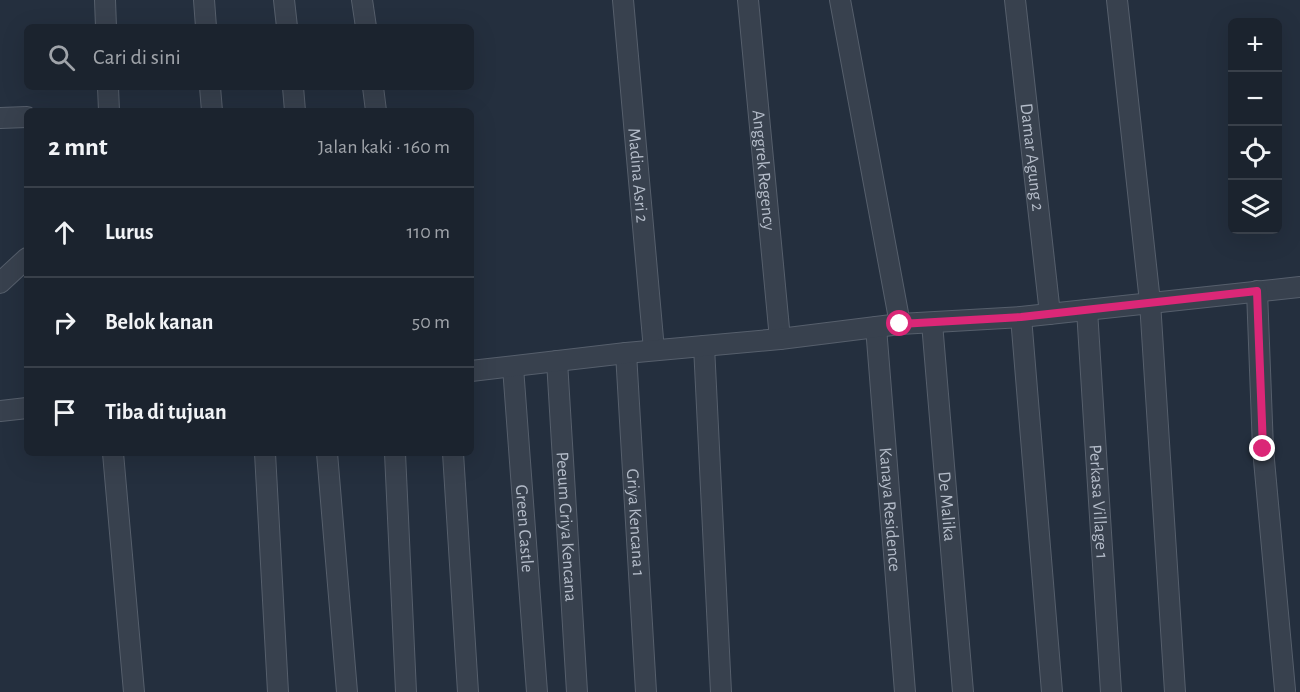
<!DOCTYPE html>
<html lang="id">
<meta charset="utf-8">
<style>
:root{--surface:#1b232e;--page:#242b36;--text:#f1f3f6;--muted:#a0a4aa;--line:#39404a}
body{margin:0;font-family:"Alegreya Sans",sans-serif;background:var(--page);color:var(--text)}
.controls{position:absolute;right:18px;top:18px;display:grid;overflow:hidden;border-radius:9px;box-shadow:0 6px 24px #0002}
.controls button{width:54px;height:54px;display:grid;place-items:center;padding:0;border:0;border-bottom:2px solid var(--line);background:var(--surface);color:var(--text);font:30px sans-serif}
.stop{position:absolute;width:18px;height:18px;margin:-14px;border:4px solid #db2777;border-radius:50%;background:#fff}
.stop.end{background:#db2777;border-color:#fff;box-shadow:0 2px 6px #0008}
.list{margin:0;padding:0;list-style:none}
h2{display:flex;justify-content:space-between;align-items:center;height:78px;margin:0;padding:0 24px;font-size:26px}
h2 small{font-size:20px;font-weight:400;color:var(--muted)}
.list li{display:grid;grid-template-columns:39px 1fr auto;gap:18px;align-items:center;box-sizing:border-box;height:90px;padding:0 24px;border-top:2px solid var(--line)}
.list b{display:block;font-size:22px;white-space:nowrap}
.list em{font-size:20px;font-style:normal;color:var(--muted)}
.icon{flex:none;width:33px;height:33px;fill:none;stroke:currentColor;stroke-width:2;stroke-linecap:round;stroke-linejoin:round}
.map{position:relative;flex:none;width:1300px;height:692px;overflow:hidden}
.search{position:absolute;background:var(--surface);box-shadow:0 6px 24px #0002;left:24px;top:24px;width:450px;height:66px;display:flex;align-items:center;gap:15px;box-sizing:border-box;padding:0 21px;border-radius:9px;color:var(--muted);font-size:22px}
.panel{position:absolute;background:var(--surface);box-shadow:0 6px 24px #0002;left:24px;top:108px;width:450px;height:348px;border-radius:9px}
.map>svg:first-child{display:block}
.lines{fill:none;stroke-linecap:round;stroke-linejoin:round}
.street-casing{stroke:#565f6c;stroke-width:22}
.street{stroke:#38414e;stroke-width:20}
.route{stroke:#db2777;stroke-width:8}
.labels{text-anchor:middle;stroke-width:6;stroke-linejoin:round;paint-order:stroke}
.street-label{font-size:18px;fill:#b4bcc9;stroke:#1d2633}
</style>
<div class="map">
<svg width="1300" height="692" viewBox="0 0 1300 692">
<rect width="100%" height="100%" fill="#242f3e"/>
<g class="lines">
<g class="street-casing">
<g id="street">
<path d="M105,0L106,27"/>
<path d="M204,0L206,27"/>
<path d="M284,0L287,27"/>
<path d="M362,0L366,27"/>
<path id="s1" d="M623,0L654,350"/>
<path id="s2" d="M748,0L780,339"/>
<path d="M840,0L900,324L1021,317L1300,287"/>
<path id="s3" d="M1015,0L1050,314"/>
<path d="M1117,0L1150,302L1175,692"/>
<path d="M108,87L109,111"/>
<path d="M210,87L212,111"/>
<path d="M293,87L295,111"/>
<path d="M373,87L376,111"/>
<path d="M0,118L27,117"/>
<path d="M0,283L27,258"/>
<path d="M1257,291L1263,449L1285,690"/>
<path id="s4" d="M1087,310L1111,692"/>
<path d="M1021,317L1052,692"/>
<path id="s5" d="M932,323L963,692"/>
<path id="s6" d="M876,327L905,692"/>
<path d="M704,346L721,692"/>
<path id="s7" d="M626,353L646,692"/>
<path id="s8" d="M557,361L577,692"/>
<path id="s9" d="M513,367L537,692"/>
<path d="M471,371L626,353L780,339L900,324"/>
<path d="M0,411L27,408"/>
<path d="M113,453L134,692"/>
<path d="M265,453L278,692"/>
<path d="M327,453L347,692"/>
<path d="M395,453L406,692"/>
<path d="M453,453L468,692"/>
</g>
</g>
<use href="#street" class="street"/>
</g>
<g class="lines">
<path class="route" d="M900,324L1021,317L1257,291L1263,449"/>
</g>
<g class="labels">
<g class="street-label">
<text dy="6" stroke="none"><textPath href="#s3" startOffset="158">Damar Agung 2</textPath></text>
<text dy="6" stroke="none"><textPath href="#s2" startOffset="171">Anggrek Regency</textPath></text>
<text dy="6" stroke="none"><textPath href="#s1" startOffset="176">Madina Asri 2</textPath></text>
<text dy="6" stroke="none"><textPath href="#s4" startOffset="192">Perkasa Village 1</textPath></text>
<text dy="6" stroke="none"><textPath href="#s5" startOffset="184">De Malika</textPath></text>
<text dy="6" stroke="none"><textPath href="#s6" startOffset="183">Kanaya Residence</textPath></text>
<text dy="6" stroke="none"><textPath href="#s7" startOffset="170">Griya Kencana 1</textPath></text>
<text dy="6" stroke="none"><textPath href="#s8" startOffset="166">Peeum Griya Kencana</textPath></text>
<text dy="6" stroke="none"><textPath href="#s9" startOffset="162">Green Castle</textPath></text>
</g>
</g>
</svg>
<div class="controls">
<button>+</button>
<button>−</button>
<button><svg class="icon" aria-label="locate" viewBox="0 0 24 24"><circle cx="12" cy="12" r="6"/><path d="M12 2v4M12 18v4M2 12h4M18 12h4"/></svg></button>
<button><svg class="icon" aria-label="layers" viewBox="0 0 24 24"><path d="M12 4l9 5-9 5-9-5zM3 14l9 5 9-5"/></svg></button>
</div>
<div class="stop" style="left:900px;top:324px"></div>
<div class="stop end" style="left:1263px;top:449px"></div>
<div class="search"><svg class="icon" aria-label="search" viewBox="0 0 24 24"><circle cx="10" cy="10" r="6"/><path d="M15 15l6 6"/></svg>Cari di sini</div>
<section class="panel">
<h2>2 mnt<small>Jalan kaki · 160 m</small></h2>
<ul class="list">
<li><svg class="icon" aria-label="ahead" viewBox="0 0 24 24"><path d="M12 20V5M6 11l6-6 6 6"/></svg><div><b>Lurus</b></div><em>110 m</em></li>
<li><svg class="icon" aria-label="right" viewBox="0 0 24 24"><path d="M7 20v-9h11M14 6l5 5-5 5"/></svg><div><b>Belok kanan</b></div><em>50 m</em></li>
<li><svg class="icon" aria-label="arrive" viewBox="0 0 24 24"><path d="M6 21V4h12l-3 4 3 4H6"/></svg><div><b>Tiba di tujuan</b></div></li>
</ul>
</section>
</div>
